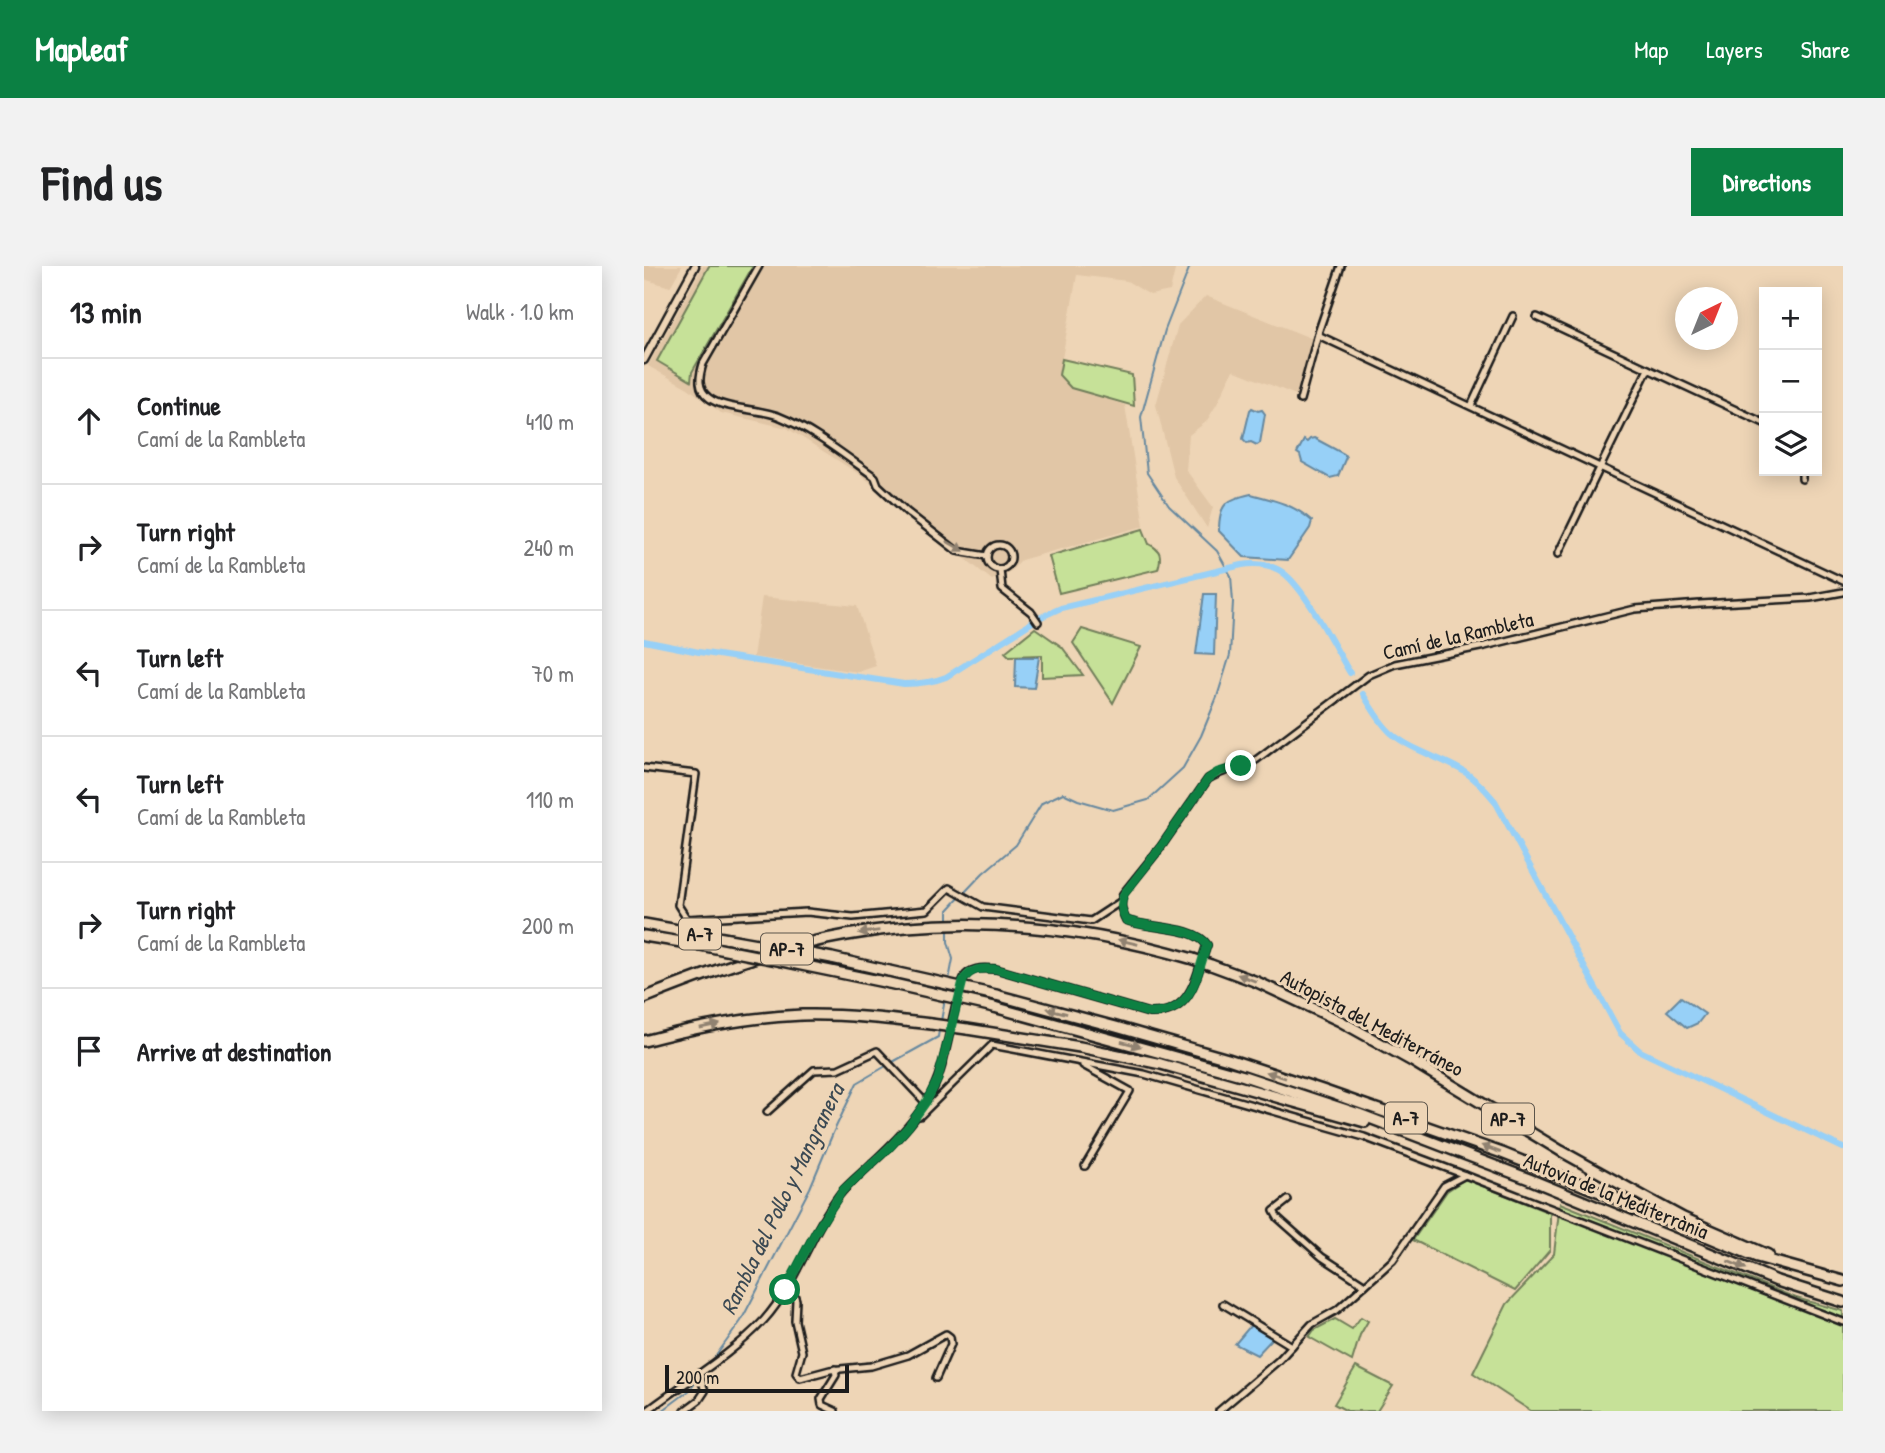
<!DOCTYPE html>
<meta charset="utf-8">
<style>
:root{--surface:#fff;--page:#f2f2f2;--text:#202124;--muted:#757577;--line:#e0e0e0;--accent:#0b8043}
body{margin:0;font-family:"Patrick Hand",sans-serif;background:var(--page);color:var(--text)}
.controls{position:absolute;right:21px;top:21px;display:grid;overflow:hidden;border-radius:0px;box-shadow:0 4px 18px #0003}
.controls button{width:63px;height:63px;display:grid;place-items:center;padding:0;border:0;border-bottom:2px solid var(--line);background:var(--surface);color:var(--text);font:35px sans-serif}
.compass{position:absolute;left:1031px;top:21px;width:63px;height:63px;border-radius:50%;background:var(--surface);box-shadow:0 4px 18px #0003;rotate:43deg}
.scale{position:absolute;left:21px;bottom:18px;width:184px;box-sizing:border-box;padding-left:7px;border:4px solid #1c1c1c;border-top:0;font-size:19px;line-height:24px;white-space:nowrap;color:#1c1c1c;-webkit-text-stroke:5px #eed5b6;paint-order:stroke}
.stop{position:absolute;width:21px;height:21px;margin:-16px;border:5px solid #0b8043;border-radius:50%;background:#fff}
.stop.end{background:#0b8043;border-color:#fff;box-shadow:0 2px 7px #0008}
.list{margin:0;padding:0;list-style:none}
h2{display:flex;justify-content:space-between;align-items:center;height:91px;margin:0;padding:0 28px;font-size:30px}
h2 small{font-size:23px;font-weight:400;color:var(--muted)}
.list li{display:grid;grid-template-columns:46px 1fr auto;gap:21px;align-items:center;box-sizing:border-box;height:126px;padding:0 28px;border-top:2px solid var(--line)}
.list b{display:block;font-size:26px;white-space:nowrap}
.list p{margin:0;font-size:23px;white-space:nowrap;color:var(--muted)}
.list em{font-size:23px;font-style:normal;color:var(--muted)}
.icon{flex:none;width:38px;height:38px;fill:none;stroke:currentColor;stroke-width:2;stroke-linecap:round;stroke-linejoin:round}
.map{position:relative;flex:none;width:1199px;height:1145px;overflow:hidden;border-radius:0px}
header{display:flex;align-items:center;gap:42px;box-sizing:border-box;height:98px;padding:0 35px;background:var(--accent);color:#fff}
header strong{font-size:33px}
nav{display:flex;gap:38px;margin-inline-start:auto;font-size:24px}
.intro{display:flex;align-items:center;justify-content:space-between;box-sizing:border-box;height:168px;padding:0 42px}
h1{margin:0;font-size:49px}
.button{padding:18px 32px;border-radius:0px;background:var(--accent);color:#fff;font-size:24px;font-weight:700}
main{display:flex;gap:42px;padding:0 42px}
aside{flex:1;background:var(--surface);border-radius:0px;box-shadow:0 4px 18px #0003}
.map>svg:first-child{display:block}
.built{fill:#e1c6a6}
.green{fill:#c6e198;stroke:#717e5a;stroke-width:2}
.water{fill:#97d0f7;stroke:#66889f;stroke-width:2}
.lines{fill:none;stroke-linecap:round;stroke-linejoin:round}
.stream{stroke:#66889f;stroke-width:2}
.canal{stroke:#97d0f7;stroke-width:6}
.minor-casing{stroke:#1c1c1c;stroke-width:10}
.tertiary-casing{stroke:#1c1c1c;stroke-width:11}
.motorway-casing{stroke:#1c1c1c;stroke-width:14}
.minor{stroke:#eed5b6;stroke-width:5}
.tertiary{stroke:#eed5b6;stroke-width:6}
.motorway{stroke:#eed5b6;stroke-width:9}
.motorway-bridge-casing{stroke:#1c1c1c;stroke-width:14;stroke-linecap:butt}
.motorway-bridge{stroke:#eed5b6;stroke-width:9}
.oneway{fill:#908271}
.route{stroke:#0b8043;stroke-width:9}
.labels{text-anchor:middle;stroke-width:6;stroke-linejoin:round;paint-order:stroke}
.shield{fill:#eed5b6;stroke:#5b544a;stroke-width:2}
.shield-label{font-size:19px;font-weight:bold;fill:#1c1c1c}
.street-label{font-size:21px;fill:#1c1c1c;stroke:#eed5b6}
.water-label{font-size:23px;font-style:italic;fill:#3b4953;stroke:#eed5b6}
</style>
<header>
<strong>Mapleaf</strong>
<nav><a>Map</a><a>Layers</a><a>Share</a></nav>
</header>
<div class="intro"><h1>Find us</h1><a class="button">Directions</a></div>
<main>
<aside>
<h2>13 min<small>Walk · 1.0 km</small></h2>
<ul class="list">
<li><svg class="icon" aria-label="ahead" viewBox="0 0 24 24"><path d="M12 20V5M6 11l6-6 6 6"/></svg><div><b>Continue</b><p>Camí de la Rambleta</p></div><em>410 m</em></li>
<li><svg class="icon" aria-label="right" viewBox="0 0 24 24"><path d="M7 20v-9h11M14 6l5 5-5 5"/></svg><div><b>Turn right</b><p>Camí de la Rambleta</p></div><em>240 m</em></li>
<li><svg class="icon" aria-label="left" viewBox="0 0 24 24"><path d="M17 20v-9H6M10 6l-5 5 5 5"/></svg><div><b>Turn left</b><p>Camí de la Rambleta</p></div><em>70 m</em></li>
<li><svg class="icon" aria-label="left" viewBox="0 0 24 24"><path d="M17 20v-9H6M10 6l-5 5 5 5"/></svg><div><b>Turn left</b><p>Camí de la Rambleta</p></div><em>110 m</em></li>
<li><svg class="icon" aria-label="right" viewBox="0 0 24 24"><path d="M7 20v-9h11M14 6l5 5-5 5"/></svg><div><b>Turn right</b><p>Camí de la Rambleta</p></div><em>200 m</em></li>
<li><svg class="icon" aria-label="arrive" viewBox="0 0 24 24"><path d="M6 21V4h12l-3 4 3 4H6"/></svg><div><b>Arrive at destination</b></div></li>
</ul>
</aside>
<div class="map">
<svg width="1199" height="1145" viewBox="0 0 1199 1145">
<rect width="100%" height="100%" fill="#eed5b6"/>
<filter id="ink" filterUnits="userSpaceOnUse"><feTurbulence type="fractalNoise" baseFrequency=".0143" numOctaves="2"/><feDisplacementMap in="SourceGraphic" scale="14" xChannelSelector="R" yChannelSelector="G"/><feConvolveMatrix kernelMatrix="1 2 1 2 8 2 1 2 1" color-interpolation-filters="sRGB"/></filter>
<g filter="url(#ink)">
<g class="built">
<path d="M0,0H38L26,21L0,13Z"/>
<path d="M59,0H532L526,25L506,29L483,15L433,9L415,109L428,122L481,139L500,260L377,294L367,305L348,314L218,210L143,162L77,147L44,122L4,100Z"/>
<path d="M562,30L669,73L652,129L589,104L573,138L562,156L545,169L542,204L569,241L563,262L530,211L512,139L534,59Z"/>
<path d="M118,331L213,340L232,400L214,406L109,391Z"/>
</g>
<g class="green">
<path d="M65,0H109L48,106L47,115L13,95Z"/>
<path d="M418,93L488,109L490,140L427,122L415,109Z"/>
<path d="M499,263L505,278C517,284 518,290 514,303L415,327L405,290Z"/>
<path d="M391,362L418,381L439,409L398,411V389L365,390L361,386Z"/>
<path d="M438,363L497,381L469,437L429,377Z"/>
<path d="M821,913L906,947V984L871,1025L769,974L803,925Z"/>
<path d="M916,937L1152,1032L1199,1045V1145H887L829,1107L863,1038L910,988Z"/>
<path d="M717,1051L724,1055L716,1069L708,1095L665,1071L670,1064L691,1053L708,1063Z"/>
<path d="M712,1101L749,1120L733,1145H703L690,1138Z"/>
</g>
<g class="water">
<path d="M608,142L614,145L618,144L621,148L616,177L613,179L607,176L603,177L599,173L606,144Z"/>
<path d="M670,172L700,188L702,191L694,210L686,212L658,196L656,189L653,187L660,174L663,176L666,173Z"/>
<path d="M607,228C630,234 651,239 668,255L666,262L644,294L600,291L575,265C575,237 582,234 607,228Z"/>
<path d="M560,328H572L570,389L552,388Z"/>
<path d="M372,391H395L390,422L371,421Z"/>
<path d="M1037,731L1061,748L1054,757L1043,762L1023,745Z"/>
<path d="M607,1059L629,1072L613,1089L591,1078Z"/>
</g>
<g class="lines">
<g class="stream">
<path d="M320,627L339,607L372,579L398,537L419,527L434,534L469,544L504,534L539,502L557,470L573,431L586,389L589,336L587,310L573,285L525,240L503,207L497,151L521,64L546,0"/>
<path d="M304,655V644L316,631"/>
<path d="M304,664V676L309,693L305,714"/>
<path d="M297,755L301,733"/>
<path d="M247,797L294,771L295,764"/>
<path d="M66,1098L97,1055L166,922L189,867L213,817L242,800"/>
<path d="M18,1145L46,1124L54,1113"/>
</g>
<g class="canal">
<path d="M0,375L55,386L260,418C275,418 287,417 302,411L395,352L417,342L598,299C612,297 624,298 635,304C659,317 691,382 706,407"/>
<path d="M719,428C727,441 735,456 747,467C768,485 796,491 819,505C832,513 842,524 851,535L976,767L996,785L1199,882"/>
</g>
<g class="minor-casing">
<g id="minor">
<path d="M115,0L59,98C55,111 53,123 65,132C79,143 116,143 134,150C169,164 200,189 231,211L234,219L263,246L313,285L343,290"/>
<path d="M893,51L1004,103L914,288"/>
<path d="M674,69L1199,315"/>
<path d="M1004,103L1120,157"/>
<path d="M656,134L675,64L697,0"/>
<path d="M827,140L869,50"/>
<path d="M1158,213V205"/>
<circle cx="355" cy="291" r="12"/>
<path d="M356,303L358,323L387,346L394,356"/>
<path d="M0,502L52,508L34,639L43,653L163,646L209,651L283,644L305,622L339,641L447,655L476,636"/>
<path d="M439,799L486,825L441,900"/>
<path d="M123,846L170,804L194,803L233,785L282,837"/>
<path d="M276,850L348,779L500,808L720,871L821,909"/>
<path d="M644,934L630,945L634,952L678,991L721,1019"/>
<path d="M142,1022L150,1028L152,1034L151,1055L158,1086L152,1107L156,1112L186,1104L227,1100L264,1089L302,1068L306,1071L307,1078L292,1112"/>
<path d="M579,1038L648,1080"/>
<path d="M3,1145C40,1117 89,1088 120,1054C153,1017 166,967 196,928C205,917 217,908 227,898C248,879 268,859 283,835C301,805 304,768 313,734C316,727 317,715 322,709C330,701 341,702 352,703L505,747C548,749 551,712 563,679C550,659 503,663 482,654C477,644 476,638 479,628L516,582L564,513C579,504 596,501 612,494L725,409L751,398L841,380L991,343L1056,338L1166,332L1199,326"/>
<path d="M40,1145L55,1134L61,1125L55,1107"/>
<path d="M191,1145L178,1139L177,1133L192,1109L191,1103"/>
<path d="M575,1145L635,1094L668,1058L693,1044L738,1004L749,994L800,920L821,909L1199,1056"/>
</g>
</g>
<g class="tertiary-casing">
<path id="tertiary" d="M0,94L51,0"/>
</g>
<g class="motorway-casing">
<g id="motorway">
<path d="M0,658L113,678"/>
<path d="M0,670L56,679"/>
<path d="M188,692L245,705"/>
<path d="M138,695L245,717"/>
<path d="M567,699L613,716L696,755L768,795L917,885L1002,932L1039,952L1124,989"/>
<path d="M352,729L472,761L584,793L678,824L858,887L961,928L1113,991L1199,1015"/>
<path d="M0,732C65,706 133,681 203,669C319,648 437,660 549,693"/>
<path d="M350,741L600,810L715,848L885,913L1133,1015L1199,1036"/>
<path d="M323,763L436,781L517,798L721,856"/>
<path d="M0,775C52,761 104,751 158,749C201,748 244,753 287,758"/>
</g>
</g>
<use href="#minor" class="minor"/>
<use href="#tertiary" class="tertiary"/>
<use href="#motorway" class="motorway"/>
<g class="motorway-bridge-casing">
<g id="motorway-bridge">
<path d="M113,678L188,692"/>
<path d="M56,679L138,695"/>
<path d="M549,693L567,699"/>
<path d="M245,705L352,729"/>
<path d="M245,717L350,741"/>
<path d="M287,758L323,763"/>
</g>
</g>
<use href="#motorway-bridge" class="motorway-bridge"/>
</g>
<defs><path id="oneway-solid" d="M-6-.8H1V-3.2L6.5 0L1 3.2V.8H-6Z" transform="scale(1.75)"/></defs>
<g class="oneway">
<use href="#oneway-solid" transform="translate(311 280) rotate(30)"/>
<use href="#oneway-solid" transform="translate(225 666) rotate(173)"/>
<use href="#oneway-solid" transform="translate(484 676) rotate(-167)"/>
<use href="#oneway-solid" transform="translate(603 712) rotate(-159)"/>
<use href="#oneway-solid" transform="translate(413 745) rotate(-165)"/>
<use href="#oneway-solid" transform="translate(66 760) rotate(-11)"/>
<use href="#oneway-solid" transform="translate(487 778) rotate(15)"/>
<use href="#oneway-solid" transform="translate(632 809) rotate(-162)"/>
<use href="#oneway-solid" transform="translate(847 883) rotate(-160)"/>
<use href="#oneway-solid" transform="translate(1093 999) rotate(22)"/>
</g>
</g>
<g class="lines" filter="url(#ink)">
<path class="route" d="M141,1024L171,967L198,925L246,881L265,860L282,836L294,813L319,715C326,702 338,702 352,703L505,747C548,749 552,712 563,679C550,659 503,663 482,654C477,644 476,638 480,628L516,582L564,513L574,506L597,500"/>
</g>
<g class="labels">
<g class="shield">
<rect x="35" y="652.5" width="42" height="31" rx="5"/>
<rect x="117" y="667.5" width="52" height="31" rx="5"/>
<rect x="741" y="836.5" width="42" height="31" rx="5"/>
<rect x="838" y="837.5" width="52" height="31" rx="5"/>
</g>
<g class="shield-label">
<text x="56" y="675">A-7</text>
<text x="143" y="690">AP-7</text>
<text x="762" y="859">A-7</text>
<text x="864" y="860">AP-7</text>
</g>
<g class="street-label">
<text transform="translate(814 370) rotate(-13)" y="7">Camí de la Rambleta</text>
<text transform="translate(728 757) rotate(28)" y="7">Autopista del Mediterráneo</text>
<text transform="translate(972 930) rotate(22)" y="7">Autovia de la Mediterrània</text>
</g>
<g class="water-label">
<text transform="translate(138 933) rotate(-64)" y="8">Rambla del Pollo y Mangranera</text>
</g>
</g>
</svg>
<div class="controls">
<button>+</button>
<button>−</button>
<button><svg class="icon" aria-label="layers" viewBox="0 0 24 24"><path d="M12 4l9 5-9 5-9-5zM3 14l9 5 9-5"/></svg></button>
</div>
<svg class="compass" viewBox="-18 -18 36 36"><path d="M0-13l5 13h-10z" fill="#e53935"/><path d="M0 13l5-13h-10z" fill="#757577"/></svg>
<div class="scale">200 m</div>
<div class="stop" style="left:141px;top:1024px"></div>
<div class="stop end" style="left:597px;top:500px"></div>
</div>
</main>
